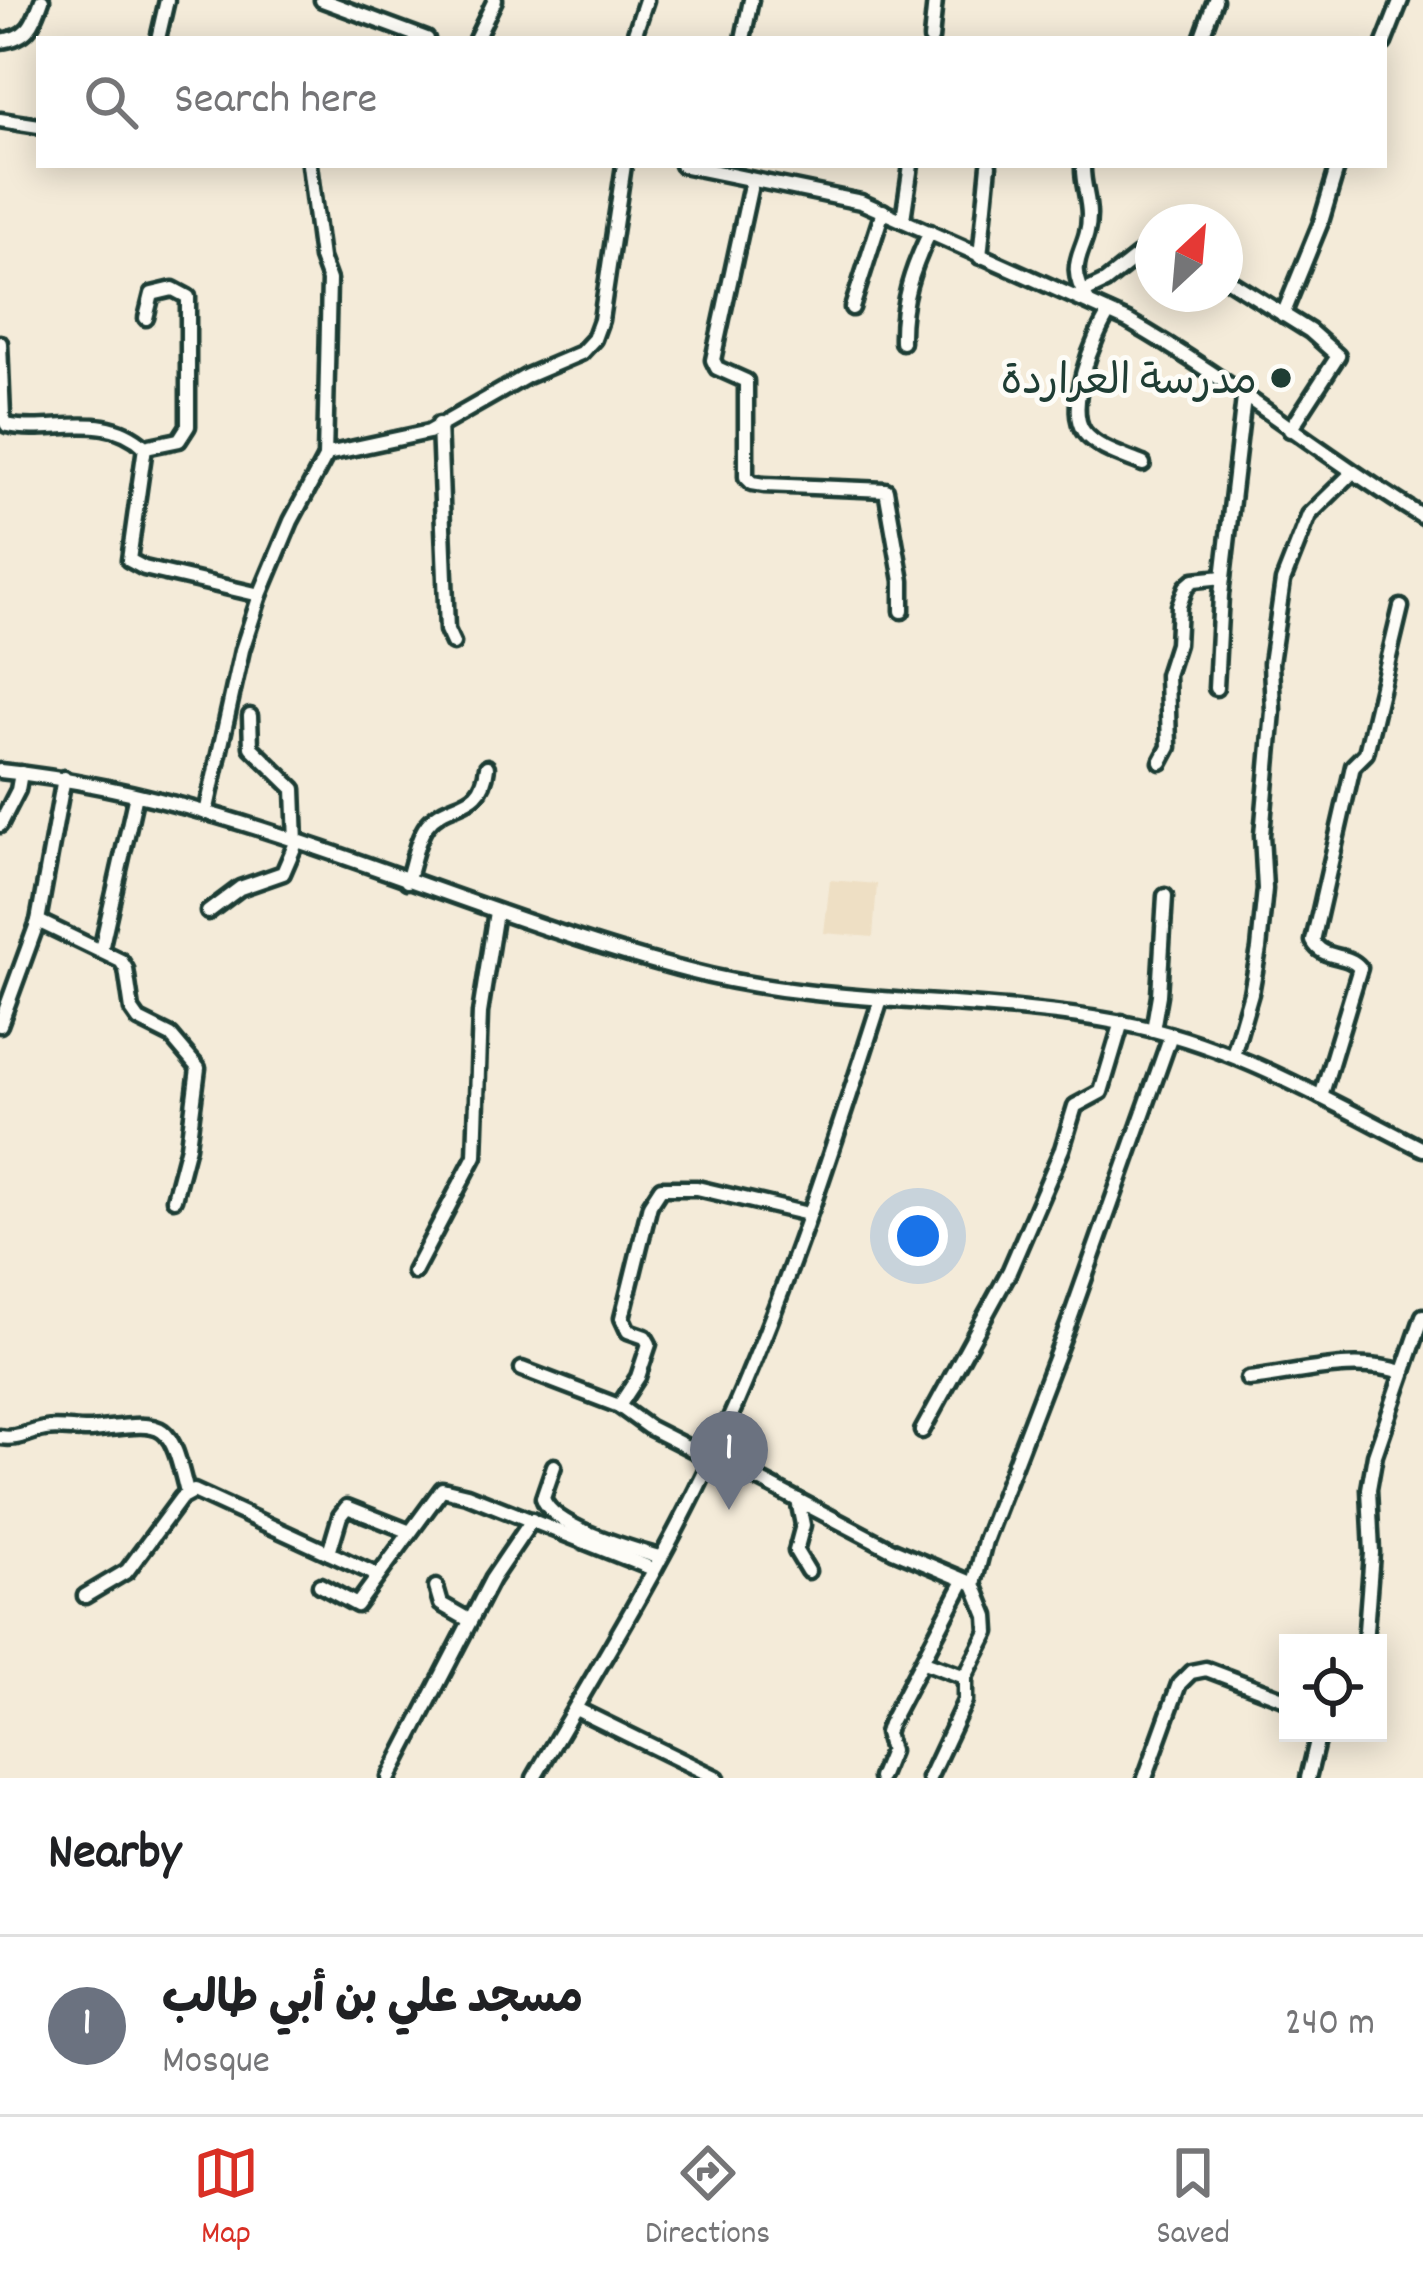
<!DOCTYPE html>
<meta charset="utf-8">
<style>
:root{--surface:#fff;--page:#f2f2f2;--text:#202124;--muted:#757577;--line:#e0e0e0;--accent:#d93025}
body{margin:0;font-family:Dekko,"Playpen Sans Arabic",sans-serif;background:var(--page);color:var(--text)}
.controls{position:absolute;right:36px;bottom:36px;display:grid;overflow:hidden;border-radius:0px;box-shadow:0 6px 30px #0003}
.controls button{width:108px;height:108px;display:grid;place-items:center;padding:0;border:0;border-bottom:3px solid var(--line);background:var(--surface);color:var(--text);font:60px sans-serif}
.compass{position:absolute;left:1135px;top:204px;width:108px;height:108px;border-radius:50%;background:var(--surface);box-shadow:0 6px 30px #0003;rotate:26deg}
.you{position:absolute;left:918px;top:1236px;width:42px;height:42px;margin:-30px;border:9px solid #fff;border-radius:50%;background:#1a73e8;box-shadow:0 0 0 18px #1a73e833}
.badge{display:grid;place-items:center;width:78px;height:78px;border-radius:50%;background:var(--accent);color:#fff;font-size:39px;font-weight:700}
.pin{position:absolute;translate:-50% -99px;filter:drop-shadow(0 3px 6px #0008)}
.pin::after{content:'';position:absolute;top:63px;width:42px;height:36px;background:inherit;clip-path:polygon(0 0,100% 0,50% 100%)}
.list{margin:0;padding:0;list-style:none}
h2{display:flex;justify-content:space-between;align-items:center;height:156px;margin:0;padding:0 48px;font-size:51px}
h2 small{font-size:39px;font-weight:400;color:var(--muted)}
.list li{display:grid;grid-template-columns:78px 1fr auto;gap:36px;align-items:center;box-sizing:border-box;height:180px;padding:0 48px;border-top:3px solid var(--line)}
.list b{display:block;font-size:45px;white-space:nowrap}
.list p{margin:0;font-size:39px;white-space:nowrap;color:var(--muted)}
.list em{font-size:39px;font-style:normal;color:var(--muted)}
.icon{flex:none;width:66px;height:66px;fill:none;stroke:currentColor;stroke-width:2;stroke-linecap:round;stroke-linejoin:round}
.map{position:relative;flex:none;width:1423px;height:1778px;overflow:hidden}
.search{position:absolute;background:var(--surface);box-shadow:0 6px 30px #0003;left:36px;right:36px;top:36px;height:132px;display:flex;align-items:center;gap:30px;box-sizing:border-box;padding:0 42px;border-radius:0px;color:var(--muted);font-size:45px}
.sheet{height:336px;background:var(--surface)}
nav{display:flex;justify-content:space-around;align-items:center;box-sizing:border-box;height:168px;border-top:3px solid var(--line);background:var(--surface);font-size:33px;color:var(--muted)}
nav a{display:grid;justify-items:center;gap:6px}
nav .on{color:var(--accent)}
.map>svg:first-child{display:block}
.built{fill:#eedfc4}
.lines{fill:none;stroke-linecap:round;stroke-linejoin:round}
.minor-casing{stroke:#1f3d34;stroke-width:21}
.minor{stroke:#fdfcf7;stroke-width:12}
.poi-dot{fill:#1f3d34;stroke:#fdfcf7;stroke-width:4.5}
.labels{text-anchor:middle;stroke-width:10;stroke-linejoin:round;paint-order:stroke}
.poi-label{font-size:42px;fill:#1f3d34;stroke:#fdfcf7;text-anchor:end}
</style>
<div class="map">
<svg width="1423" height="1778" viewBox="0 0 1423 1778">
<rect width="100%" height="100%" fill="#f4ebd9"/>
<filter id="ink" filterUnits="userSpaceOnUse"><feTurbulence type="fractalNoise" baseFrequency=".00833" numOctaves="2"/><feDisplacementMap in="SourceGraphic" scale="24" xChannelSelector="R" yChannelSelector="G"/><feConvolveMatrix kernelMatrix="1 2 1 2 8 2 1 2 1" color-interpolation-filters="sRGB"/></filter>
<g filter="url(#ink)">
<path class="built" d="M830,880L877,884L873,937L824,933Z"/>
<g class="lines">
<g class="minor-casing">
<g id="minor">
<path d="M322,0L427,39"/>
<path d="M158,39L167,0"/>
<path d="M476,39L495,0"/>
<path d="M633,39L646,0"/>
<path d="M743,39L751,0"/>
<path d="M931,39L935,0"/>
<path d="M1201,39L1215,0"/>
<path d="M0,41C28,38 33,25 42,0"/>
<path d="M1384,43L1401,0"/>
<path d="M0,120L39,126"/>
<path d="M309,165L321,258L329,280L325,458"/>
<path d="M682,165L861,202L1128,321C1231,379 1322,456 1423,517"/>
<path d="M1083,165C1082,183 1089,198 1089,215C1089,254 1062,259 1088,301"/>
<path d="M752,180L713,360L717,368L746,381V477L752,483L764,485L886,490L902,581V611"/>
<path d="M903,219L911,165"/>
<path d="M980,257L989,165"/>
<path d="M1225,278L1310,331L1338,356L1290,430"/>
<path d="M1082,293L1105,282L1153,244"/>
<path d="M852,308L883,211"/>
<path d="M1109,313C1094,336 1065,407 1084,432C1097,449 1124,456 1143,464"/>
<path d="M1283,315L1321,222L1338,165"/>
<path d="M902,342C901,301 912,269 930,232"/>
<path d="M0,343L3,417L7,425C53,435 104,409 145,447L179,440L188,426V297L173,289L152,294L146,318"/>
<path d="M439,424L447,630L453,643"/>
<path d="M145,447L129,560L144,568L260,595"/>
<path d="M1216,688L1221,595L1244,398"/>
<path d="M1161,762L1169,747L1167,675L1177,644L1179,606L1186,587L1194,580L1223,577"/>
<path d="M0,771C237,795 459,912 689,971C831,1008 979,996 1122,1023C1230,1043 1326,1100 1423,1149"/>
<path d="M206,813L242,650L260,595L291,521L327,454L429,432L527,376L581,353L594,339L601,320L624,165"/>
<path d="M0,825L18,790L21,773"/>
<path d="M407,881C413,864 416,840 427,825C449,797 482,813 487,767"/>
<path d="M208,912L240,888L283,873L296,843L294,789L251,747L250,716"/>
<path d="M38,921L121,961L126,969L132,1010L139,1020L171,1036L198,1068L188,1146L174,1199"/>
<path d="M101,950L136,795"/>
<path d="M0,1025L38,921L64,778"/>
<path d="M1153,1030L1159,995L1165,896"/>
<path d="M1233,1055L1251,993L1259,949L1265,889L1262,835L1273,711L1271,663L1283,581L1309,515L1351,474"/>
<path d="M1321,1097L1360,968C1347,952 1323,961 1313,941L1353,766L1366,753L1401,607"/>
<path d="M414,1272L475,1156L480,1013L496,912"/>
<path d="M522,1369L619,1406L648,1427L711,1459"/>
<path d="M1248,1379C1301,1374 1350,1356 1403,1372"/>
<path d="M619,1406L638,1377L649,1344L645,1337L628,1331L622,1318L650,1205L661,1188H697L808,1214"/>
<path d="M922,1431L1009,1272L1062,1149L1075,1106L1101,1092L1122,1022"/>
<path d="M0,1437C19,1440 27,1432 45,1429C60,1426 76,1431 91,1430C166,1422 169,1417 187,1493"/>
<path d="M712,1455L893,1550L974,1584"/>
<path d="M554,1466L543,1498C552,1527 629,1548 659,1557"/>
<path d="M798,1500L803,1525L796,1551L808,1571"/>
<path d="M329,1553L340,1516L347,1507L408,1531"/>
<path d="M320,1585L357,1605L442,1489L467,1495L653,1569"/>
<path d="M436,1587L441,1604L469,1620"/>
<path d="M85,1596L127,1571L181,1498L194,1491L377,1575"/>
<path d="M1365,1643L1372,1553L1369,1489L1375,1455L1423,1316"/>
<path d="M924,1662L965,1677"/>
<path d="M576,1709L717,1778"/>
<path d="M389,1778L492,1579L532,1520"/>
<path d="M534,1778C592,1678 654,1578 704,1474C777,1323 829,1161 880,1002"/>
<path d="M880,1778L891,1751L886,1733L889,1724L964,1581"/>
<path d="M929,1778L965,1701V1677L988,1632L987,1616L974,1584L985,1541L1068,1325L1171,1035"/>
<path d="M1145,1778L1179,1684L1191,1672L1206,1669L1288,1700"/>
<path d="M1308,1778L1319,1733"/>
</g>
</g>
<use href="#minor" class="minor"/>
</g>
</g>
<circle class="poi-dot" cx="1281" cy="378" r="12"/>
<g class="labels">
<g class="poi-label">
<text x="1257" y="393">مدرسة العراردة</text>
</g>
</g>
</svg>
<div class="controls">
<button><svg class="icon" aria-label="locate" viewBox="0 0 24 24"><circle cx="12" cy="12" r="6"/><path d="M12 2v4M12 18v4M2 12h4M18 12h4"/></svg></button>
</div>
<svg class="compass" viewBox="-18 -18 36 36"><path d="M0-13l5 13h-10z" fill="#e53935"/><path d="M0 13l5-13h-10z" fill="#757577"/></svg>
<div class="you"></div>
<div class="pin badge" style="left:729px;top:1510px;background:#6b7280">1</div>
<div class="search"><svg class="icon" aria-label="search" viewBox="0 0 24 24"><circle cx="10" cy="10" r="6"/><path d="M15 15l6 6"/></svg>Search here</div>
</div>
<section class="sheet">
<h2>Nearby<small></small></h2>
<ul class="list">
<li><span class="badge" style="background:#6b7280">1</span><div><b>مسجد علي بن أبي طالب</b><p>Mosque</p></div><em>240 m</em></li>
</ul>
</section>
<nav>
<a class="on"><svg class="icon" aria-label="map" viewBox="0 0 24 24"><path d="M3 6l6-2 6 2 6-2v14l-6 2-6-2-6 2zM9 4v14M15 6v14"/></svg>Map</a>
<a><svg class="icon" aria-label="directions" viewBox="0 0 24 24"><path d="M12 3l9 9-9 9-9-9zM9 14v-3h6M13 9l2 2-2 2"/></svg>Directions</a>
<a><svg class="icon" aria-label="saved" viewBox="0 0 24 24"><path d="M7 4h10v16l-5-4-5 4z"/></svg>Saved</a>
</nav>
